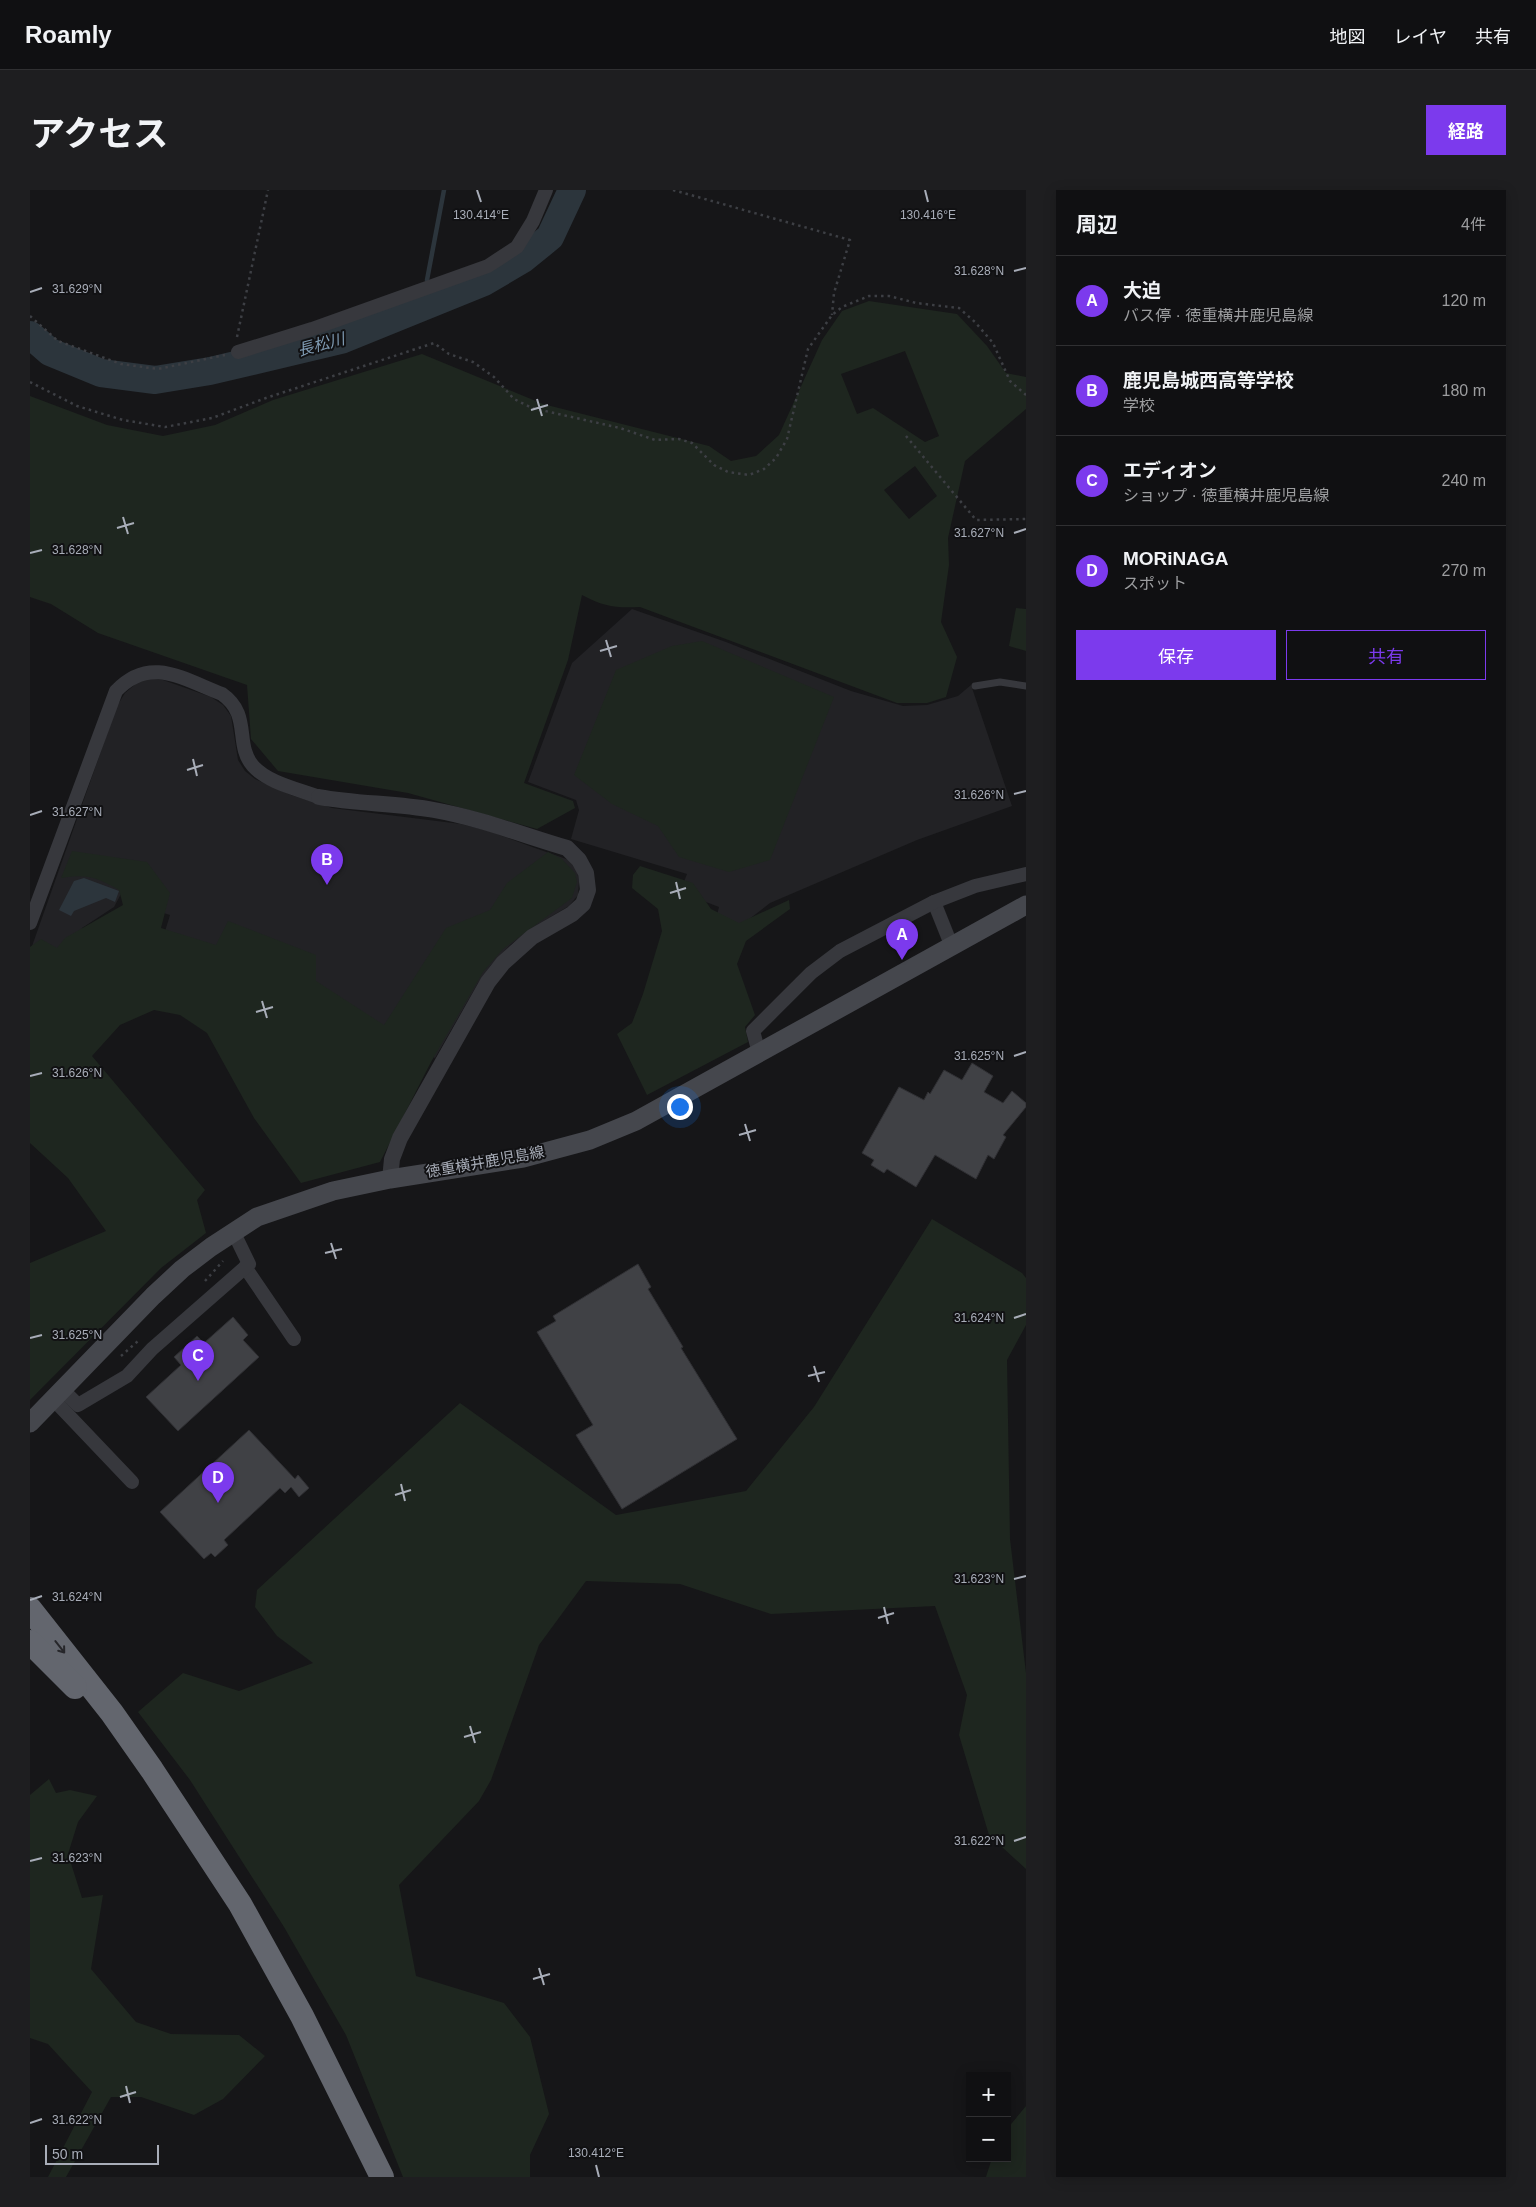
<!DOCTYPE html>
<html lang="ja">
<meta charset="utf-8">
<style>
:root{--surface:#101012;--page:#1e1e20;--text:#f1f3f6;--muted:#9c9d9f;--line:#303032;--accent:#7c3aed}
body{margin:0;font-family:Helvetica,"Noto Sans JP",sans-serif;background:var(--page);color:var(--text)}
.controls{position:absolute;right:15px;bottom:15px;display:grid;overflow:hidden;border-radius:0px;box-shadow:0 2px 12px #0003}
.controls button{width:45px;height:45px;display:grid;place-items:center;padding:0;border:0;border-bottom:1px solid var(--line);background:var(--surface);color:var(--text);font:25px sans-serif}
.scale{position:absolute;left:15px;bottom:12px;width:114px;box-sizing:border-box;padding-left:5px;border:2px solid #a8adb8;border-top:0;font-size:14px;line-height:18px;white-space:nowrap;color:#a8adb8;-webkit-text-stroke:4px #111113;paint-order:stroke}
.you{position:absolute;left:649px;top:916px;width:18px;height:18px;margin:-12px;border:4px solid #fff;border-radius:50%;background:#1a73e8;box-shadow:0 0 0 8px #1a73e833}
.badge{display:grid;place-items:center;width:32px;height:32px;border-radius:50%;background:var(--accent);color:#fff;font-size:16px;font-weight:700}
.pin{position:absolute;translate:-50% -41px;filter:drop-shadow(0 1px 2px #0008)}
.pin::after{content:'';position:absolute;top:26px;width:18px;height:15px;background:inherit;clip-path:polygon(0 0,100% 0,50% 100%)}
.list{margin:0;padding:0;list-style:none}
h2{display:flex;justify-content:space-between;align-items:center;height:65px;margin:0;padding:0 20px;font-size:21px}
h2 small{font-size:16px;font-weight:400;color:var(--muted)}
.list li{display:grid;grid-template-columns:32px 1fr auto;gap:15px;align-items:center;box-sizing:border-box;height:90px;padding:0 20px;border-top:1px solid var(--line)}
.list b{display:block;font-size:19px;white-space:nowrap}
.list p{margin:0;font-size:16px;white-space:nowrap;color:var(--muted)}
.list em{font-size:16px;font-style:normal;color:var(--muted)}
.actions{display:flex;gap:10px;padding:15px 20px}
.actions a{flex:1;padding:11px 0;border:1px solid var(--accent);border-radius:0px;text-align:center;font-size:18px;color:var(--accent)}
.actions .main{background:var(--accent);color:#fff}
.map{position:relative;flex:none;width:996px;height:1987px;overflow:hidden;border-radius:0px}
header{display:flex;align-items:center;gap:30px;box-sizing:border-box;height:70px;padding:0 25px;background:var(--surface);border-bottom:1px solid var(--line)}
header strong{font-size:24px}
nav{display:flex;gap:28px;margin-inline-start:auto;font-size:18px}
.intro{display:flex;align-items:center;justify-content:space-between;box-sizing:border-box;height:120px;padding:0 30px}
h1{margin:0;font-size:35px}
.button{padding:12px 22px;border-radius:0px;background:var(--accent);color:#fff;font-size:18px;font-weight:700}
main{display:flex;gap:30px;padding:0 30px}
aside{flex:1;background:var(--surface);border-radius:0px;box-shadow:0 2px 12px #0003}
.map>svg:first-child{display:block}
.built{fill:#222225}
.green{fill:#1e261f;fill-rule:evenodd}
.water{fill:#2c353c}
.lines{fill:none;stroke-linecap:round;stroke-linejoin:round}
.stream{stroke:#2c353c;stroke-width:4.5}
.river{stroke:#2c353c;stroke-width:28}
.building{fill:#404145;stroke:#303034}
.path{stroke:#3d3f44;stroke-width:2.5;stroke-dasharray:2.5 4;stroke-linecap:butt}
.service{stroke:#37383d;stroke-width:7}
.minor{stroke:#37383d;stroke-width:14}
.tertiary{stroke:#37383d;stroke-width:16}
.secondary{stroke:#45474d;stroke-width:19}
.motorway{stroke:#63666e;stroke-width:24}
.oneway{stroke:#26262a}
.ticks{fill:none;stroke:#a8adb8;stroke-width:2}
.labels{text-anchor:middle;stroke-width:4;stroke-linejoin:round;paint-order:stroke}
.street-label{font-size:15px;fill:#a8adb8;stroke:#111113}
.water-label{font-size:16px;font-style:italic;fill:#7f9bb3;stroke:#111113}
.ticks-label{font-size:12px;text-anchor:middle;fill:#a8adb8;stroke:#111113;stroke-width:4;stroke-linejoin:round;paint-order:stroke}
</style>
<header>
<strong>Roamly</strong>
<nav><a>地図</a><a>レイヤ</a><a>共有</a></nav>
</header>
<div class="intro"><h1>アクセス</h1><a class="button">経路</a></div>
<main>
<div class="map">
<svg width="996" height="1987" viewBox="0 0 996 1987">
<rect width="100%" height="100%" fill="#161618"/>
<g class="built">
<path d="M602,419L696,452L821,501L873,516L897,515L928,506L941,495L982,616L887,650L740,713L718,730L695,771L686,729L689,717L650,702L657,684L541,649L549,620L546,610L498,592L542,473Z"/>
<path d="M120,488L133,490L181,507L193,515L201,526L208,570L215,581L225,589L261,605L302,618L431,634L459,641L505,658L539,670L547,680L549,692L548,705L539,716L500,739L480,755L461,775L448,793L405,868L325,824L133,748L140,725L121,719L93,700L84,717L52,738L48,757L26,770L1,759L87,516L95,503L108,492Z"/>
</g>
<g class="green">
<path d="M839,111L927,124L957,156L976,183L996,187V219L935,271L918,348L919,375L911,432L927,467L916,507L897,513H867L610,417C586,418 574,417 552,405L538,470L494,593L543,611L545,618L507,639L378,603L248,581L221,549L217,495L68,443L21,414L0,407V206L77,235L133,246L185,235L243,210L392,164L513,214L679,256L701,271L726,266L749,245L792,150L812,121ZM875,161L909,246L895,252L843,218L827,224L811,184ZM885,276L907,306L879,329L854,300Z"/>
<path d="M986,418L996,419V461L979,456Z"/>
<path d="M672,451L804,507L740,670L699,682L649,667L628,636L582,614L544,585L586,480L642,456Z"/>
<path d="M42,661L117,672L140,703L131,738L186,755L198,731L286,765V791L354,835L416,738L460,720L477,693L518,662L532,669L545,683L547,692L542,708L473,759L453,782L401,872L350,972L271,993L224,928L177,843L150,825L124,820L90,835L62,866L175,1000L167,1010L176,1043L131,1078L0,1210V1073L76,1041L38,988L0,953V757L11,749L27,758L35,748L93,715L89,700C66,687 57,684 31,688Z"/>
<path d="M610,676L663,693L681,719L709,733L759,710L760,719L716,751L707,774L725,825L715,837L718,852L617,905L587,844L602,833L613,804L632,741L628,719L602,698L603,685Z"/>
<path d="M902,1029L992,1083L996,1088V1135L977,1170L980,1349L996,1483V1679L959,1645L929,1545L937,1505L905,1416L741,1424L650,1394L556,1391L509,1455L461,1590L449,1611L369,1695L386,1786L474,1813L500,1847L519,1924L500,1965V1987H373L316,1845L254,1737L160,1590L108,1522L153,1483L209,1501L283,1473L247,1446L225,1417L227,1400L430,1213L586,1325L716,1301L784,1217Z"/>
<path d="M19,1589L26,1603L40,1600L67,1606L48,1632L38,1664L52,1708L73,1705L61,1779L106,1832L141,1844L209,1845L235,1866L193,1909L164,1925L111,1907H81L36,1987H18L62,1902L18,1854L0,1848V1605Z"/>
<path d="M996,1916V1987H956L962,1968H977V1939Z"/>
</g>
<path class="water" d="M54,688L89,701L85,712L76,708L44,721L41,726L29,720L44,691Z"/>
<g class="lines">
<path class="stream" d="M397,90L414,0"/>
<path class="river" d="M0,145L20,162L71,183L125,190L180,181L311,150L454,92L493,69L520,47L542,0"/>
</g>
<g class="building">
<path d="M942,873L963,886L954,902L973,913L982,901L996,913V917L973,945L976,947L964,969L958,965L946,989L905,965L886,997L857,979L854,983L841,975L844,970L832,963L869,897L894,910L898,902L900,904L914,880L932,890Z"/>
<path d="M608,1074L621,1097L618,1099L653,1157L651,1158L707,1249L592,1319L546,1245L563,1235L507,1142L526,1131L523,1126Z"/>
<path d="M203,1127L218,1145L213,1150L229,1167L148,1241L116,1207L151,1175L144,1167L167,1146L174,1153Z"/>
<path d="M219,1240L265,1289L268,1285L279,1298L269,1307L261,1297L255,1303L250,1298L194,1350L198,1355L185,1367L181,1363L174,1369L130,1322Z"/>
</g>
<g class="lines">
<g class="path">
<path d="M643,0L820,50L804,103L802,125"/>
<path d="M0,126L28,151L91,174L128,179L195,165"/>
<path d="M207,147L238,0"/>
<path d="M0,192L47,216L93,230L135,237L182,228L236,208L404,153L419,164L443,172L464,187L484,209L502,218L590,238L625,250L649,249L662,253L684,275L698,282L719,285L734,279L746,268L757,249L778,159L802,125L812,117L839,106H859L886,113L929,118L945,132L963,153L980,191L996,205"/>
<path d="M876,246L946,330L996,329"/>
<path d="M175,1091L193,1071"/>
<path d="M91,1166L108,1151"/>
</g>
<path class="service" d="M945,496L970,492L996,496"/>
<g class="minor">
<path d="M208,162L282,139L458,76L487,57L503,31L516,0"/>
<path d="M904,712L922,757"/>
<path d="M0,733L86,501C120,465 153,489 192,504C222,525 204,554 223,576C238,593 268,599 289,607"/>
<path d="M729,863L723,841L781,783L810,761L904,712L945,696L996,684"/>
<path d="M215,1077L264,1149"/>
<path d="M32,1199L48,1215L97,1186L122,1159L219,1074L203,1041"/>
<path d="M23,1209L102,1292"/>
</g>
<path class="tertiary" d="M289,607C327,614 366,613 404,620C449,628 493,645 537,658L549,670L556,683L558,700L553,714L542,724L502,747L473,773L458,792L370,948L362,969L360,989"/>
<path class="secondary" d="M0,1233L123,1106L152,1079L181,1057L227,1027L303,1001L360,989L493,968L560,950L606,931L996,715"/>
<g class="motorway">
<path d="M0,1419L82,1523L122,1580L210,1714L272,1826L352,1987"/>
<path d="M0,1452L45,1497"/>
</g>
</g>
<defs><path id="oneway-shaft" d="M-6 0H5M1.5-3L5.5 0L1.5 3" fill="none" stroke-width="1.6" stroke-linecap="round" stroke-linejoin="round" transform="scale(1.25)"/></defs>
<use class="oneway" href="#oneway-shaft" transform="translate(30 1457) rotate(52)"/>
<path class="ticks" d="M447,0L451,12M895,0L898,12M984,81L996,78M0,102L12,98M507,209L512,226M501,220L518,215M93,327L98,344M87,338L104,333M984,343L996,339M0,363L12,360M576,450L581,467M570,461L587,456M163,569L167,586M157,580L173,575M984,604L996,601M0,625L12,621M646,692L650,709M640,703L656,698M232,811L237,828M226,822L243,817M984,866L996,862M0,886L12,883M715,934L720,951M709,945L726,940M301,1053L306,1069M295,1063L312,1059M984,1128L996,1124M0,1148L12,1145M784,1176L789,1192M778,1186L795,1182M371,1294L375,1311M365,1305L381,1300M984,1389L996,1386M0,1410L12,1406M854,1417L858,1434M848,1428L864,1423M440,1536L445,1553M434,1547L451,1542M984,1651L996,1647M0,1671L12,1668M509,1778L514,1795M503,1789L520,1784M96,1896L100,1913M90,1907L106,1902M0,1933L12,1929M566,1975L569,1987"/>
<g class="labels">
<g class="street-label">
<text transform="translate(455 972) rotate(-10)" y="5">徳重横井鹿児島線</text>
</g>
<g class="water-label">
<text transform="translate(291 154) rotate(-15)" y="6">長松川</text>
</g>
</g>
<g class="ticks-label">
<text x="451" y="29">130.414°E</text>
<text x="898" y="29">130.416°E</text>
<text x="949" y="85">31.628°N</text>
<text x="47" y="103">31.629°N</text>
<text x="949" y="347">31.627°N</text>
<text x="47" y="364">31.628°N</text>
<text x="949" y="609">31.626°N</text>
<text x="47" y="626">31.627°N</text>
<text x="949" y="870">31.625°N</text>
<text x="47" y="887">31.626°N</text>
<text x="949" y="1132">31.624°N</text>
<text x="47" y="1149">31.625°N</text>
<text x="949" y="1393">31.623°N</text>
<text x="47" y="1411">31.624°N</text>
<text x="949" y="1655">31.622°N</text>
<text x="47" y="1672">31.623°N</text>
<text x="47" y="1934">31.622°N</text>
<text x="566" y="1967">130.412°E</text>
</g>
</svg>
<div class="controls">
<button>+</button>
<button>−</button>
</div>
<div class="scale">50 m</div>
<div class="you"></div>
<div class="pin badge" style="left:872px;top:770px">A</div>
<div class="pin badge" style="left:297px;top:695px">B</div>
<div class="pin badge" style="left:168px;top:1191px">C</div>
<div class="pin badge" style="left:188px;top:1313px">D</div>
</div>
<aside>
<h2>周辺<small>4件</small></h2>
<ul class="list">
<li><span class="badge">A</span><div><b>大迫</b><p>バス停 · 徳重横井鹿児島線</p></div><em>120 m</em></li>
<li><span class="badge">B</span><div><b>鹿児島城西高等学校</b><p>学校</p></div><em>180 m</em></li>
<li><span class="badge">C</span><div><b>エディオン</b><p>ショップ · 徳重横井鹿児島線</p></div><em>240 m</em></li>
<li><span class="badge">D</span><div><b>MORiNAGA</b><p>スポット</p></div><em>270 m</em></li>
</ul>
<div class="actions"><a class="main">保存</a><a>共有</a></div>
</aside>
</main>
